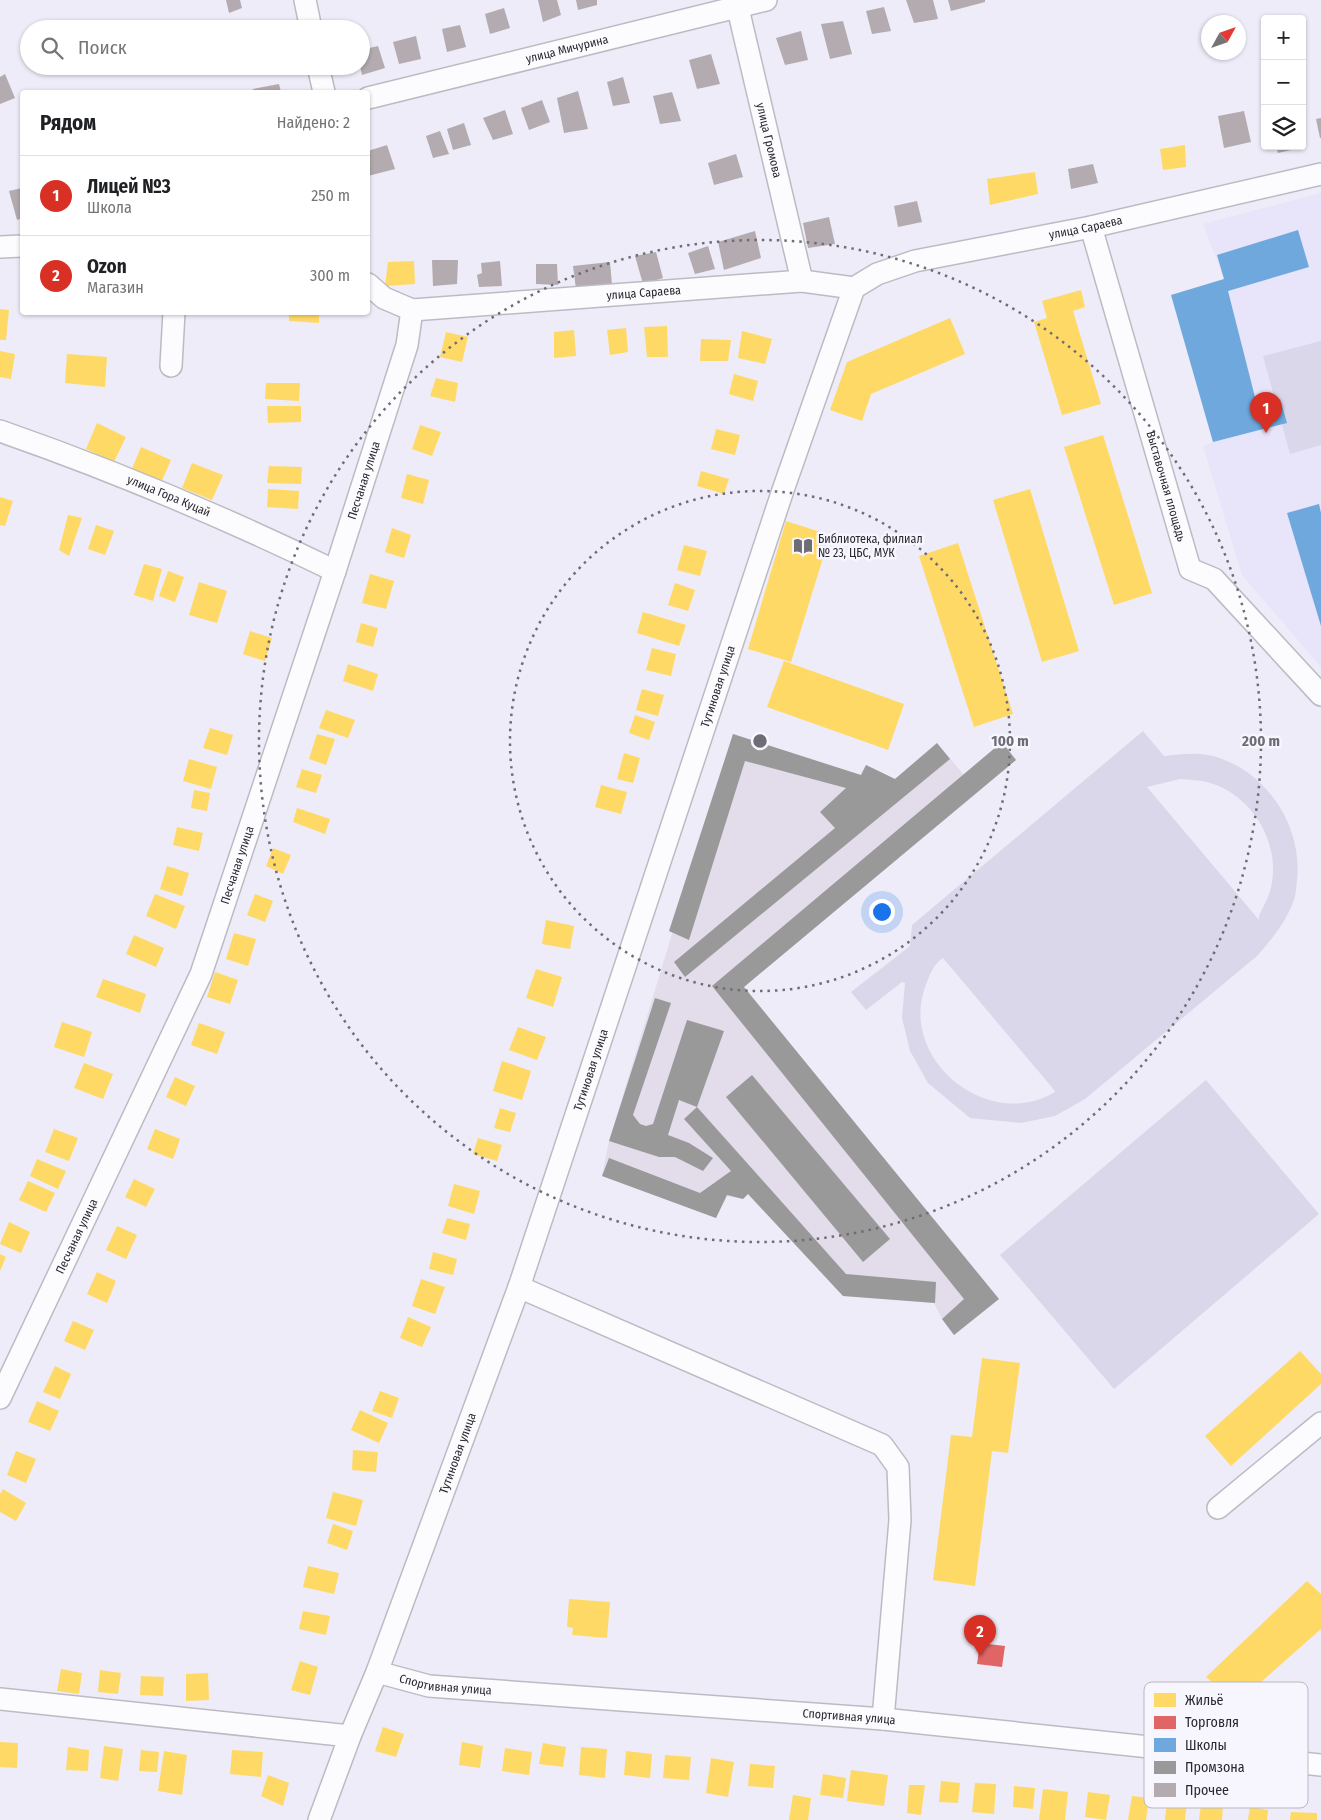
<!DOCTYPE html>
<html lang="ru">
<meta charset="utf-8">
<style>
:root{--surface:#fff;--page:#f2f2f2;--text:#202124;--muted:#757577;--line:#e0e0e0;--accent:#d93025}
body{margin:0;font-family:"Fira Sans Condensed",sans-serif;background:var(--page);color:var(--text)}
.controls{position:absolute;right:15px;top:15px;display:grid;overflow:hidden;border-radius:5px;box-shadow:0 1px 4px #0004}
.controls button{width:45px;height:45px;display:grid;place-items:center;padding:0;border:0;border-bottom:1px solid var(--line);background:var(--surface);color:var(--text);font:25px sans-serif}
.compass{position:absolute;left:1201px;top:15px;width:45px;height:45px;border-radius:50%;background:var(--surface);box-shadow:0 1px 4px #0004;rotate:50deg}
.you{position:absolute;left:881px;top:911px;width:18px;height:18px;margin:-12px;border:4px solid #fff;border-radius:50%;background:#1a73e8;box-shadow:0 0 0 8px #1a73e833}
.badge{display:grid;place-items:center;width:32px;height:32px;border-radius:50%;background:var(--accent);color:#fff;font-size:16px;font-weight:700}
.pin{position:absolute;translate:-50% -41px;filter:drop-shadow(0 1px 2px #0008)}
.pin::after{content:'';position:absolute;top:26px;width:18px;height:15px;background:inherit;clip-path:polygon(0 0,100% 0,50% 100%)}
.list{margin:0;padding:0;list-style:none}
h2{display:flex;justify-content:space-between;align-items:center;height:65px;margin:0;padding:0 20px;font-size:21px}
h2 small{font-size:16px;font-weight:400;color:var(--muted)}
.list li{display:grid;grid-template-columns:32px 1fr auto;gap:15px;align-items:center;box-sizing:border-box;height:80px;padding:0 20px;border-top:1px solid var(--line)}
.list b{display:block;font-size:19px;white-space:nowrap}
.list p{margin:0;font-size:16px;white-space:nowrap;color:var(--muted)}
.list em{font-size:16px;font-style:normal;color:var(--muted)}
.icon{flex:none;width:28px;height:28px;fill:none;stroke:currentColor;stroke-width:2;stroke-linecap:round;stroke-linejoin:round}
.map{position:relative;flex:none;width:1321px;height:1820px;overflow:hidden}
.search{position:absolute;background:var(--surface);box-shadow:0 1px 4px #0004;left:20px;top:20px;width:350px;height:55px;display:flex;align-items:center;gap:12px;box-sizing:border-box;padding:0 18px;border-radius:28px;color:var(--muted);font-size:19px}
.panel{position:absolute;background:var(--surface);box-shadow:0 1px 4px #0004;left:20px;top:90px;width:350px;height:225px;border-radius:5px}
.map>svg:first-child{display:block}
.industrial{fill:#e2dceb}
.built{fill:#e8e4fa}
.green{fill:#dad7ea;fill-rule:evenodd}
.homes{fill:#ffd966}
.shops{fill:#e06666}
.schools{fill:#6fa8dc}
.industry{fill:#999}
.building{fill:#b3abaf}
.lines{fill:none;stroke-linecap:round;stroke-linejoin:round}
.minor-casing{stroke:#bcbbc4;stroke-width:24}
.minor{stroke:#fcfcfe;stroke-width:21}
.ring{fill:none;stroke:#6e6d76;stroke-width:2.5;stroke-dasharray:2.5 5}
.labels{text-anchor:middle;stroke-width:5;stroke-linejoin:round;paint-order:stroke}
.street-label{font-size:12px;fill:#292830;stroke:#f7f6ff}
.poi-label{font-size:12px;fill:#292830;stroke:#f7f6ff;text-anchor:start}
.key{fill:#f7f6ff;stroke:#b9b8c1;stroke-width:1}
.key-label{font-size:14px;fill:#292830}
.centre{fill:#6e6d76;stroke:#f7f6ff;stroke-width:2.5}
.ring-label{font-size:15px;text-anchor:middle;font-weight:bold;fill:#6e6d76;stroke:#f7f6ff;stroke-width:5;stroke-linejoin:round;paint-order:stroke}
</style>
<div class="map">
<svg width="1321" height="1820" viewBox="0 0 1321 1820">
<rect width="100%" height="100%" fill="#eeecf8"/>
<path class="industrial" d="M733,734L860,775L866,765L895,779L937,743L964,775L1002,742L1016,760L744,987L999,1299L954,1335L942,1319L934,1303L843,1296L748,1194L743,1199L727,1196L716,1218L602,1176L609,1141Z"/>
<path class="built" d="M1321,193V667L1242,575L1203,446L1213,442L1171,295L1224,279L1203,224Z"/>
<g class="green">
<path d="M1321,341V445L1290,454L1263,356Z"/>
<path d="M1143,731L1164,756C1179,754 1198,752 1213,756C1267,771 1303,826 1297,881C1296,887 1296,894 1294,900C1286,922 1273,938 1257,956L1085,1099L1055,1116L1021,1123L970,1118L928,1083L910,1051L902,1018L905,983L902,982L866,1010L851,992L910,946L912,925ZM1180,779C1189,780 1199,780 1207,782C1253,794 1283,846 1270,891C1268,899 1262,908 1259,916V920L1147,787ZM943,958L1055,1091V1092C987,1133 895,1057 927,982C931,972 934,964 943,958Z"/>
<path d="M1206,1080L1319,1214L1114,1389L1000,1255Z"/>
</g>
<g class="homes">
<path d="M1185,145L1186,167L1163,170L1160,149Z"/>
<path d="M1035,172L1038,194L990,205L987,179Z"/>
<path d="M414,261L415,284L385,286L388,262Z"/>
<path d="M1081,290L1085,307L1073,311L1101,404L1062,415L1034,322L1047,318L1042,301Z"/>
<path d="M0,309L9,310L6,340H0Z"/>
<path d="M289,312H319V323L289,321Z"/>
<path d="M950,318L965,354L871,394L862,421L830,410L847,362Z"/>
<path d="M667,326L668,357H647L644,327Z"/>
<path d="M626,328L628,352L610,355L607,330Z"/>
<path d="M574,330L576,356L554,358V332Z"/>
<path d="M742,331L772,339L765,364L738,358Z"/>
<path d="M446,332L468,337L462,362L440,357Z"/>
<path d="M701,339L731,340L728,361H700Z"/>
<path d="M0,351L15,354L11,379L0,377Z"/>
<path d="M67,354L107,357L105,387L65,383Z"/>
<path d="M734,374L758,381L753,401L729,394Z"/>
<path d="M436,378L458,383L455,402L430,396Z"/>
<path d="M266,383H300L299,401L265,399Z"/>
<path d="M267,406H301V422L268,423Z"/>
<path d="M97,423L126,437L114,462L86,449Z"/>
<path d="M420,425L441,432L432,456L412,449Z"/>
<path d="M716,429L740,435L735,455L711,449Z"/>
<path d="M1103,435L1152,593L1114,605L1064,447Z"/>
<path d="M141,447L171,460L160,485L131,471Z"/>
<path d="M192,463L223,475L212,500L182,488Z"/>
<path d="M269,466L302,467L301,484L267,483Z"/>
<path d="M701,471L729,479L724,494L697,486Z"/>
<path d="M407,474L429,480L423,504L401,498Z"/>
<path d="M268,489L299,491L298,509L267,507Z"/>
<path d="M1030,489L1079,651L1042,662L993,500Z"/>
<path d="M0,497L13,501L5,526L0,525Z"/>
<path d="M68,515L82,518L69,556L59,550Z"/>
<path d="M786,521L830,535L791,662L748,649Z"/>
<path d="M96,525L114,531L105,555L88,549Z"/>
<path d="M392,528L411,535L404,558L385,552Z"/>
<path d="M958,543L1013,714L974,727L919,556Z"/>
<path d="M684,545L707,551L700,576L677,570Z"/>
<path d="M144,564L162,569L153,601L134,595Z"/>
<path d="M168,571L184,577L175,602L159,596Z"/>
<path d="M370,574L394,581L386,609L362,603Z"/>
<path d="M199,582L227,591L217,623L189,615Z"/>
<path d="M675,583L695,590L688,611L668,605Z"/>
<path d="M643,612L686,625L679,646L637,633Z"/>
<path d="M361,623L378,628L373,647L356,642Z"/>
<path d="M250,631L272,638L265,661L243,654Z"/>
<path d="M652,648L676,654L671,676L646,670Z"/>
<path d="M784,661L904,704L888,750L767,707Z"/>
<path d="M348,664L378,674L373,691L343,681Z"/>
<path d="M642,689L664,695L658,716L636,710Z"/>
<path d="M326,710L355,720L348,738L319,728Z"/>
<path d="M635,715L655,722L649,740L629,733Z"/>
<path d="M210,728L233,735L227,755L203,748Z"/>
<path d="M317,734L335,739L326,765L309,759Z"/>
<path d="M624,753L640,758L633,783L617,779Z"/>
<path d="M189,759L217,767L211,789L183,781Z"/>
<path d="M302,769L322,775L316,793L296,787Z"/>
<path d="M601,785L627,792L621,814L595,807Z"/>
<path d="M194,790L210,793L207,811L191,808Z"/>
<path d="M297,808L330,819L325,834L293,822Z"/>
<path d="M177,827L203,833L199,851L173,845Z"/>
<path d="M273,848L291,855L283,874L266,866Z"/>
<path d="M167,866L189,873L182,896L160,889Z"/>
<path d="M155,894L185,906L176,929L146,916Z"/>
<path d="M255,894L273,901L265,922L247,915Z"/>
<path d="M546,920L574,926L570,949L542,944Z"/>
<path d="M234,933L256,939L248,966L226,959Z"/>
<path d="M134,935L164,948L156,967L126,954Z"/>
<path d="M536,969L562,977L553,1007L526,998Z"/>
<path d="M215,972L238,980L230,1004L207,997Z"/>
<path d="M103,979L146,994L140,1013L96,997Z"/>
<path d="M62,1022L92,1032L84,1057L54,1047Z"/>
<path d="M199,1023L225,1032L217,1054L191,1045Z"/>
<path d="M518,1027L546,1037L537,1060L509,1050Z"/>
<path d="M502,1061L531,1071L522,1100L493,1091Z"/>
<path d="M84,1063L113,1074L103,1099L74,1088Z"/>
<path d="M175,1077L195,1086L186,1106L166,1097Z"/>
<path d="M500,1108L516,1113L510,1132L494,1128Z"/>
<path d="M54,1129L78,1138L69,1161L45,1152Z"/>
<path d="M155,1129L180,1139L173,1159L147,1149Z"/>
<path d="M478,1138L502,1145L497,1161L473,1154Z"/>
<path d="M37,1159L66,1171L58,1189L30,1176Z"/>
<path d="M134,1179L155,1189L146,1207L125,1197Z"/>
<path d="M28,1181L55,1193L46,1212L19,1200Z"/>
<path d="M454,1184L480,1191L474,1214L448,1206Z"/>
<path d="M447,1218L470,1224L466,1240L442,1233Z"/>
<path d="M9,1222L30,1232L21,1253L0,1244Z"/>
<path d="M117,1226L137,1235L126,1259L106,1250Z"/>
<path d="M433,1252L457,1259L453,1275L429,1269Z"/>
<path d="M0,1254L6,1257L0,1271Z"/>
<path d="M97,1272L116,1281L107,1303L87,1294Z"/>
<path d="M421,1279L445,1287L435,1314L412,1306Z"/>
<path d="M408,1317L431,1327L422,1347L400,1338Z"/>
<path d="M73,1321L94,1330L85,1350L64,1341Z"/>
<path d="M1300,1351L1321,1374V1384L1231,1466L1205,1436Z"/>
<path d="M982,1358L1020,1363L1008,1453L992,1451L975,1586L933,1580L951,1435L972,1437Z"/>
<path d="M55,1366L71,1374L60,1399L43,1392Z"/>
<path d="M380,1391L399,1398L392,1418L372,1411Z"/>
<path d="M37,1401L59,1411L50,1431L28,1422Z"/>
<path d="M360,1410L388,1423L379,1443L351,1430Z"/>
<path d="M353,1450L378,1452L376,1472L352,1470Z"/>
<path d="M16,1451L36,1459L26,1483L7,1475Z"/>
<path d="M3,1489L26,1503L16,1521L0,1512V1494Z"/>
<path d="M333,1492L363,1500L356,1526L326,1518Z"/>
<path d="M333,1524L353,1531L347,1550L327,1543Z"/>
<path d="M308,1566L339,1573L334,1594L303,1587Z"/>
<path d="M1307,1581L1321,1594V1629L1237,1703L1206,1677Z"/>
<path d="M569,1599L610,1602L607,1638L572,1635L573,1628L567,1627Z"/>
<path d="M303,1611L330,1616L326,1635L299,1629Z"/>
<path d="M300,1661L318,1667L310,1695L291,1690Z"/>
<path d="M61,1669L82,1673L79,1694L57,1691Z"/>
<path d="M100,1670L121,1673L118,1694L98,1692Z"/>
<path d="M208,1673L209,1700L186,1701V1674Z"/>
<path d="M141,1676L164,1677L163,1696L140,1695Z"/>
<path d="M383,1727L404,1734L396,1757L375,1751Z"/>
<path d="M0,1742L18,1743L17,1768L0,1767Z"/>
<path d="M462,1742L483,1746L480,1768L459,1765Z"/>
<path d="M543,1743L566,1747L563,1767L539,1764Z"/>
<path d="M104,1746L123,1749L118,1781L100,1778Z"/>
<path d="M68,1747L89,1750L88,1771L66,1770Z"/>
<path d="M581,1747L607,1749L605,1778L579,1775Z"/>
<path d="M505,1748L532,1752L529,1775L502,1771Z"/>
<path d="M141,1750L159,1752L157,1772L139,1771Z"/>
<path d="M232,1750L263,1752L261,1777L230,1774Z"/>
<path d="M164,1751L187,1755L182,1795L158,1791Z"/>
<path d="M626,1751L652,1754L650,1778L624,1775Z"/>
<path d="M665,1755L691,1757L689,1780L663,1778Z"/>
<path d="M711,1758L734,1762L728,1797L706,1793Z"/>
<path d="M750,1764L775,1766L773,1788L748,1786Z"/>
<path d="M851,1770L888,1775L884,1806L847,1801Z"/>
<path d="M823,1774L846,1778L843,1798L820,1795Z"/>
<path d="M268,1775L289,1783L283,1806L261,1796Z"/>
<path d="M941,1781L960,1783L958,1803L939,1802Z"/>
<path d="M975,1783L996,1784L994,1814L972,1812Z"/>
<path d="M909,1785H925L921,1815L907,1813Z"/>
<path d="M1014,1786L1035,1788L1033,1809L1013,1807Z"/>
<path d="M1043,1789L1068,1792L1065,1820H1039Z"/>
<path d="M1088,1792L1110,1795L1106,1820L1085,1817Z"/>
<path d="M793,1795L811,1798L808,1820H789Z"/>
<path d="M1132,1796L1149,1798L1146,1820H1128Z"/>
<path d="M1167,1800L1187,1802L1185,1820H1165Z"/>
<path d="M1201,1804L1223,1806L1222,1820H1199Z"/>
<path d="M1250,1807L1268,1810L1267,1820H1248Z"/>
<path d="M1291,1812L1317,1813V1820H1290Z"/>
</g>
<path class="shops" d="M980,1643L1005,1646L1002,1667L977,1664Z"/>
<g class="schools">
<path d="M1298,230L1309,267L1228,291L1257,405L1280,399L1287,423L1213,442L1171,295L1224,279L1217,255Z"/>
<path d="M1319,504L1321,513V626L1287,513Z"/>
</g>
<g class="industry">
<path d="M733,734L861,775L866,765L895,779L937,743L950,759L685,977L674,962L835,828L820,812L846,788L745,761L689,940L669,931Z"/>
<path d="M1002,742L1016,760L744,987L999,1299L954,1335L942,1319L964,1299L712,986Z"/>
<path d="M655,998L671,1003L633,1115L640,1124L646,1126L653,1124L687,1020L724,1031L697,1107L679,1100L668,1135L689,1143L713,1158L703,1171L675,1157H659L609,1141Z"/>
<path d="M752,1075L890,1239L863,1262L726,1097Z"/>
<path d="M697,1107L846,1274L936,1282L935,1303L843,1296L748,1194L743,1199L727,1195L716,1218L602,1176L609,1158L700,1193L731,1171L684,1119Z"/>
</g>
<g class="building">
<path d="M226,0H240L242,8L229,13Z"/>
<path d="M538,0H557L561,15L543,22Z"/>
<path d="M576,0H597V5L578,10Z"/>
<path d="M906,0H933L938,19L914,23Z"/>
<path d="M948,0H985V2L951,11Z"/>
<path d="M884,7L891,31L872,34L866,11Z"/>
<path d="M504,8L510,28L490,34L485,14Z"/>
<path d="M843,21L852,54L830,59L821,24Z"/>
<path d="M460,25L466,47L447,52L442,29Z"/>
<path d="M801,31L808,60L785,65L776,38Z"/>
<path d="M416,36L421,59L399,64L393,42Z"/>
<path d="M378,46L385,68L362,75L360,66L361,50Z"/>
<path d="M711,54L720,84L697,89L689,60Z"/>
<path d="M5,74L15,98L0,104V77Z"/>
<path d="M623,77L630,103L613,106L607,82Z"/>
<path d="M279,84L281,92H254L253,89Z"/>
<path d="M578,91L588,129L564,133L557,98Z"/>
<path d="M672,92L681,121L660,124L653,96Z"/>
<path d="M542,100L550,122L529,130L521,108Z"/>
<path d="M505,110L513,134L493,140L483,118Z"/>
<path d="M1244,111L1251,142L1224,148L1218,116Z"/>
<path d="M1321,118V138H1320L1316,119Z"/>
<path d="M464,123L471,145L453,150L447,129Z"/>
<path d="M440,131L449,154L433,158L426,136Z"/>
<path d="M387,145L395,169L368,176V151Z"/>
<path d="M1276,146H1300V148L1278,153Z"/>
<path d="M736,154L743,177L714,185L708,163Z"/>
<path d="M1093,164L1098,183L1071,189L1068,169Z"/>
<path d="M22,188V218L17,220L9,191Z"/>
<path d="M917,201L922,222L898,227L894,206Z"/>
<path d="M829,217L835,244L808,248L803,223Z"/>
<path d="M755,231L761,258L724,270L718,242Z"/>
<path d="M708,246L715,269L695,274L688,253Z"/>
<path d="M656,252L663,278L643,284L635,256Z"/>
<path d="M432,260H458L457,284L433,286Z"/>
<path d="M500,261L502,286L479,287L477,275L482,273L481,263Z"/>
<path d="M610,262L612,285L576,289L573,266Z"/>
<path d="M536,264H557L558,285L536,284Z"/>
</g>
<g class="lines">
<g class="minor-casing">
<g id="minor">
<path d="M305,0L311,29"/>
<path id="s1" d="M736,0L802,281"/>
<path d="M318,66L324,92"/>
<path id="s2" d="M368,98L766,0"/>
<path id="s3" d="M1091,227L1190,569L1214,579L1321,695"/>
<path d="M0,247L22,246"/>
<path id="s4" d="M368,284L384,298L412,310L802,281L854,288"/>
<path d="M171,366L174,312"/>
<path id="s5" d="M0,431C115,471 226,518 335,571"/>
<path d="M519,1287L882,1445L898,1467L900,1520L883,1719"/>
<path id="s6" d="M0,1398L201,974L335,571L407,345L412,310"/>
<path d="M1218,1508L1321,1423"/>
<path id="s7" d="M377,1672L429,1686L883,1719L1321,1765"/>
<path d="M0,1699L350,1736"/>
<path id="s8" d="M319,1820L350,1736L377,1672L519,1287L783,490L854,288L877,274L915,261L1091,227L1321,174"/>
</g>
</g>
<use href="#minor" class="minor"/>
</g>
<g class="ring">
<circle cx="760" cy="741" r="250"/>
<circle cx="760" cy="741" r="501"/>
</g>
<defs>
<g id="library-bare" transform="scale(1.5)"><path d="M-6-4Q-3-5.5-.7-3.5V5Q-3 3-6 4ZM6-4Q3-5.5 .7-3.5V5Q3 3 6 4Z" fill="#6e6d76" stroke="#f7f6ff" stroke-width="2.5" paint-order="stroke"/></g>
</defs>
<g fill-rule="evenodd">
<use href="#library-bare" x="803" y="546"/>
</g>
<g class="labels">
<g class="street-label">
<text dy="4" stroke="none"><textPath href="#s2" startOffset="205">улица Мичурина</textPath></text>
<text dy="4" stroke="none"><textPath href="#s1" startOffset="144">улица Громова</textPath></text>
<text dy="4" stroke="none"><textPath href="#s8" startOffset="1864">улица Сараева</textPath></text>
<text dy="4" stroke="none"><textPath href="#s4" startOffset="284">улица Сараева</textPath></text>
<text dy="4" stroke="none"><textPath href="#s6" startOffset="989">Песчаная улица</textPath></text>
<text dy="4" stroke="none"><textPath href="#s3" startOffset="270">Выставочная площадь</textPath></text>
<text dy="4" stroke="none"><textPath href="#s5" startOffset="181">улица Гора Куцай</textPath></text>
<text dy="4" stroke="none"><textPath href="#s8" startOffset="1202">Тутиновая улица</textPath></text>
<text dy="4" stroke="none"><textPath href="#s6" startOffset="584">Песчаная улица</textPath></text>
<text dy="4" stroke="none"><textPath href="#s8" startOffset="798">Тутиновая улица</textPath></text>
<text dy="4" stroke="none"><textPath href="#s6" startOffset="179">Песчаная улица</textPath></text>
<text dy="4" stroke="none"><textPath href="#s8" startOffset="392">Тутиновая улица</textPath></text>
<text dy="4" stroke="none"><textPath href="#s7" startOffset="70">Спортивная улица</textPath></text>
<text dy="4" stroke="none"><textPath href="#s7" startOffset="475">Спортивная улица</textPath></text>
</g>
<g class="poi-label">
<text x="818" y="543">Библиотека, филиал<tspan x="818" dy="14">№ 23, ЦБС, МУК</tspan></text>
</g>
</g>
<rect x="1144" y="1682" width="164" height="126" rx="8" class="key"/>
<rect x="1154" y="1693" width="22" height="14" fill="#ffd966"/>
<rect x="1154" y="1716" width="22" height="13" fill="#e06666"/>
<rect x="1154" y="1738" width="22" height="14" fill="#6fa8dc"/>
<rect x="1154" y="1761" width="22" height="13" fill="#999"/>
<rect x="1154" y="1783" width="22" height="14" fill="#b3abaf"/>
<g class="key-label">
<text x="1185" y="1705">Жильё</text>
<text x="1185" y="1727">Торговля</text>
<text x="1185" y="1750">Школы</text>
<text x="1185" y="1772">Промзона</text>
<text x="1185" y="1795">Прочее</text>
</g>
<circle cx="760" cy="741" r="8" class="centre"/>
<g class="ring-label">
<text x="1010" y="746">100 m</text>
<text x="1261" y="746">200 m</text>
</g>
</svg>
<div class="controls">
<button>+</button>
<button>−</button>
<button><svg class="icon" aria-label="layers" viewBox="0 0 24 24"><path d="M12 4l9 5-9 5-9-5zM3 14l9 5 9-5"/></svg></button>
</div>
<svg class="compass" viewBox="-18 -18 36 36"><path d="M0-13l5 13h-10z" fill="#e53935"/><path d="M0 13l5-13h-10z" fill="#757577"/></svg>
<div class="you"></div>
<div class="pin badge" style="left:1266px;top:433px">1</div>
<div class="pin badge" style="left:980px;top:1656px">2</div>
<div class="search"><svg class="icon" aria-label="search" viewBox="0 0 24 24"><circle cx="10" cy="10" r="6"/><path d="M15 15l6 6"/></svg>Поиск</div>
<section class="panel">
<h2>Рядом<small>Найдено: 2</small></h2>
<ul class="list">
<li><span class="badge">1</span><div><b>Лицей №3</b><p>Школа</p></div><em>250 m</em></li>
<li><span class="badge">2</span><div><b>Ozon</b><p>Магазин</p></div><em>300 m</em></li>
</ul>
</section>
</div>
